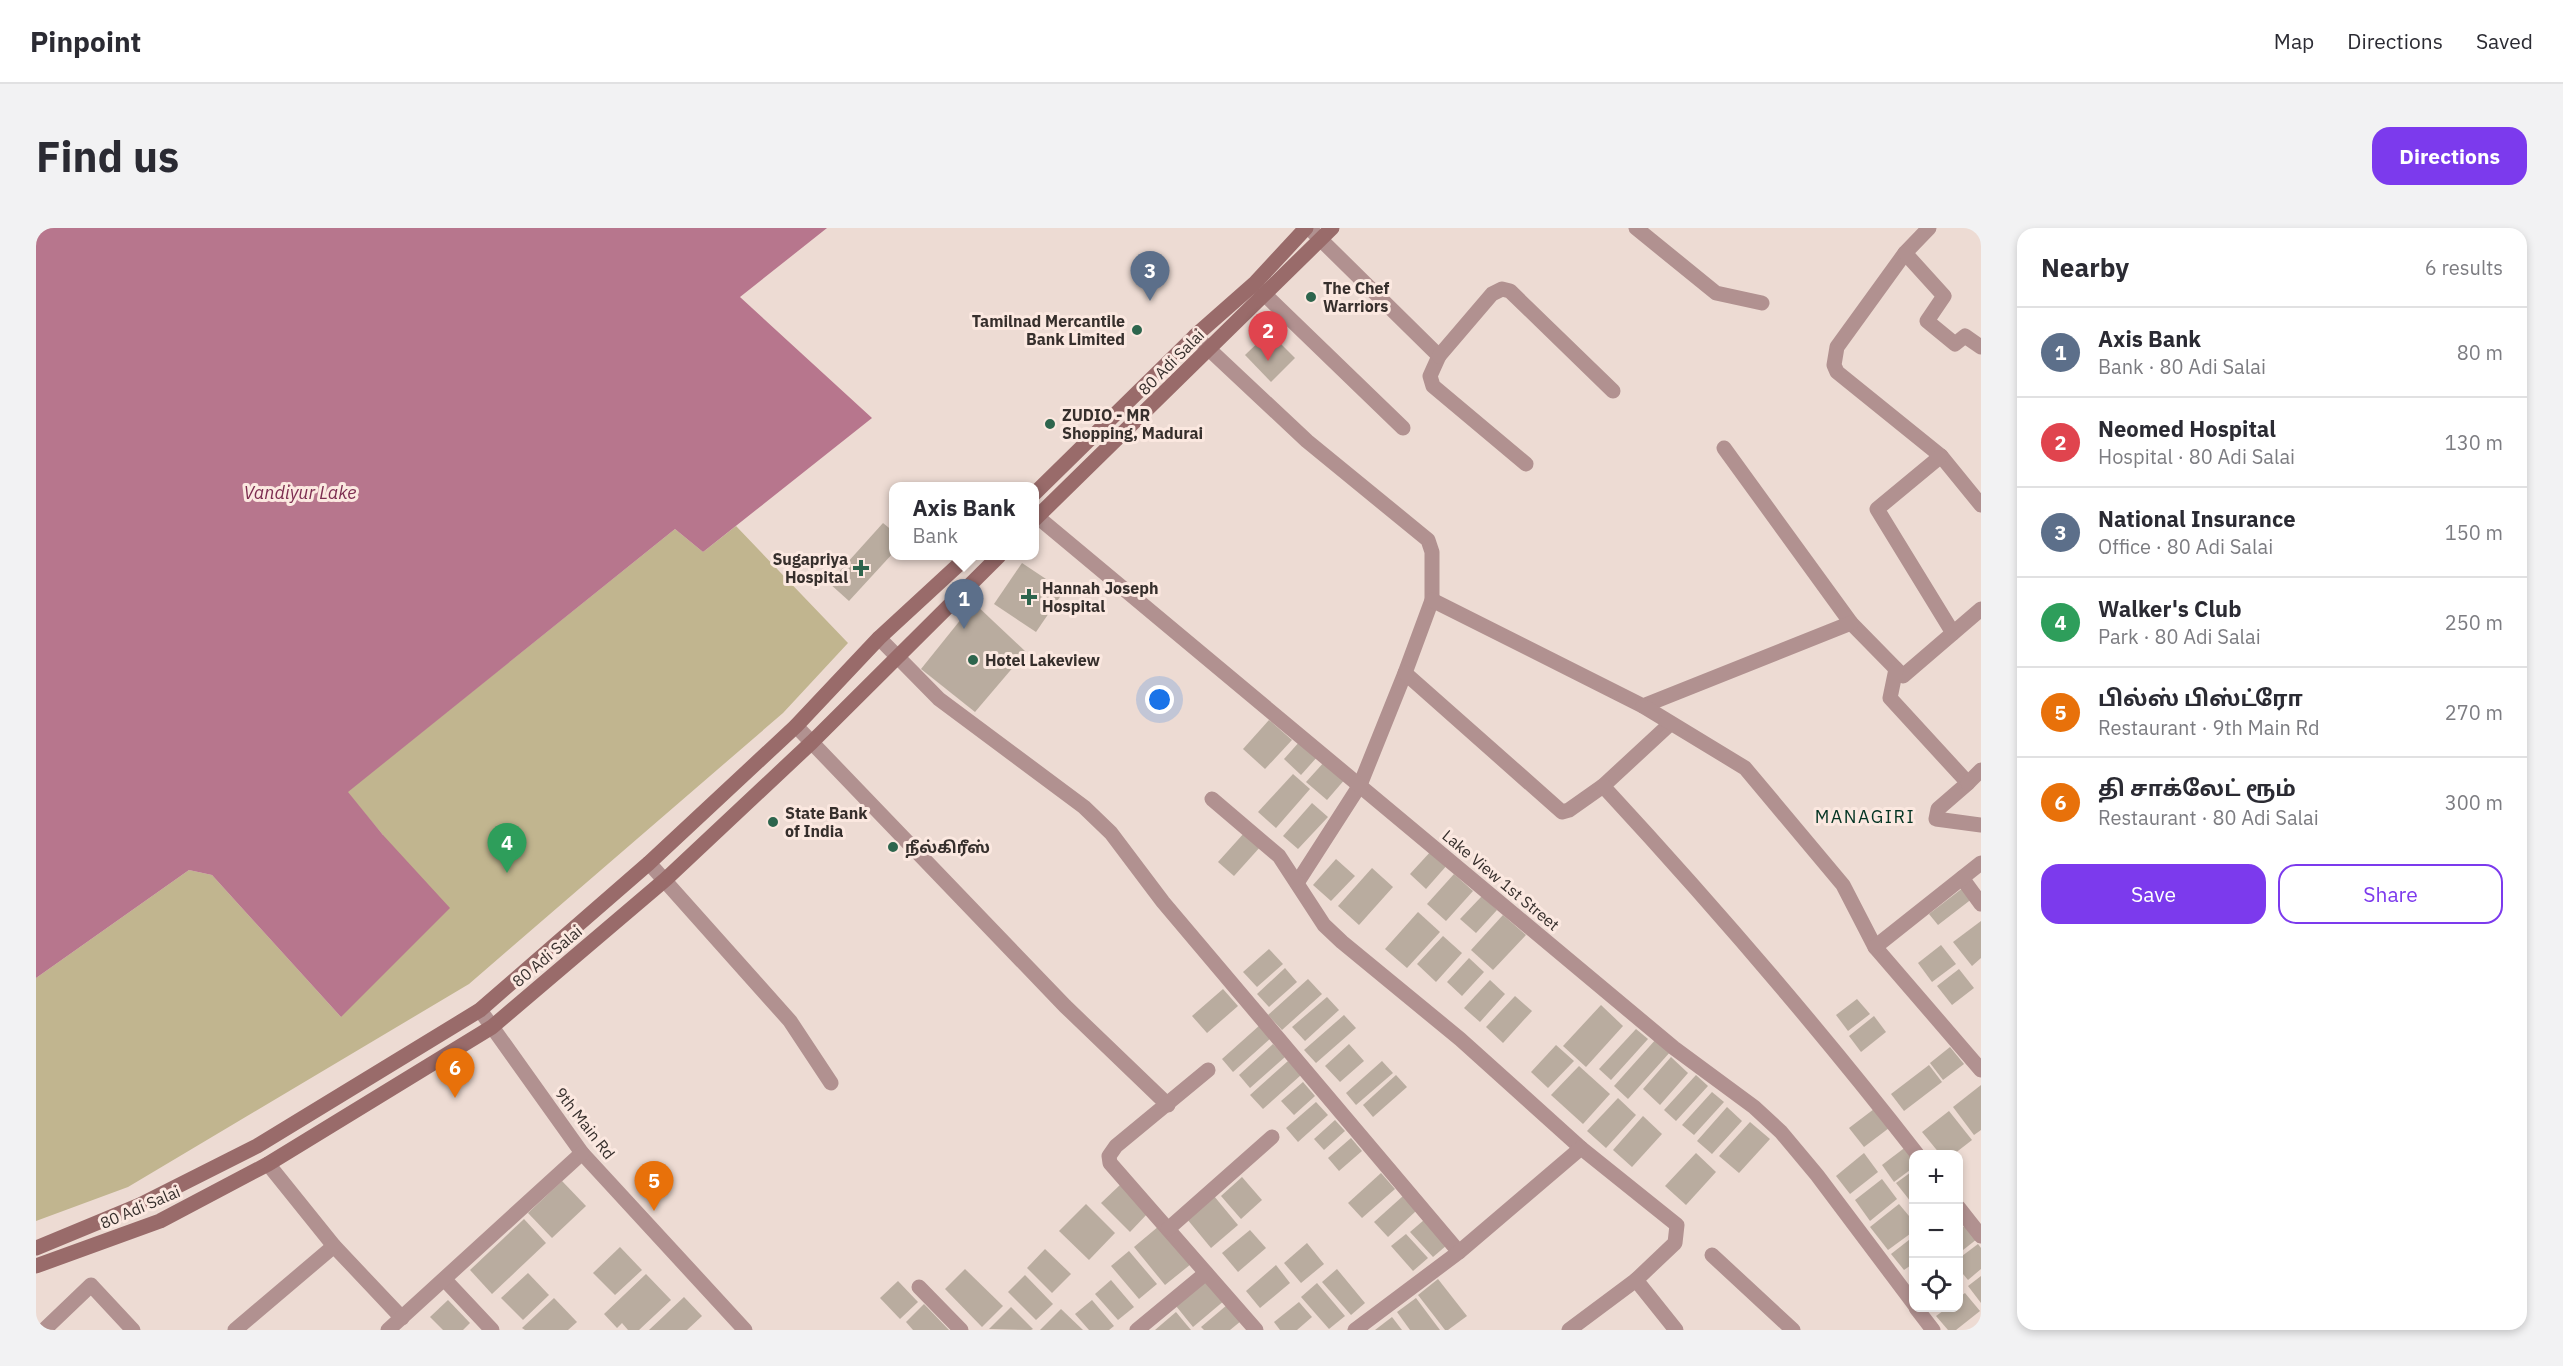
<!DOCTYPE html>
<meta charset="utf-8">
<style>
:root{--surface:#fff;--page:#f2f2f3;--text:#2b2b33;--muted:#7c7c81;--line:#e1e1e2;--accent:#7c3aed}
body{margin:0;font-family:"IBM Plex Sans","Noto Sans Tamil",sans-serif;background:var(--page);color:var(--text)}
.controls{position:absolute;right:18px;bottom:18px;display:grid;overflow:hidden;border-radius:12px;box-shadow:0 3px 9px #0003}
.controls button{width:54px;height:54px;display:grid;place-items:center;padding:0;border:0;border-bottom:2px solid var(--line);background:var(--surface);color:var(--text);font:30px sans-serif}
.you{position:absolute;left:1124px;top:472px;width:21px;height:21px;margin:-15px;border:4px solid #fff;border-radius:50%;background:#1a73e8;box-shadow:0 0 0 9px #1a73e833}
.badge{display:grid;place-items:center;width:39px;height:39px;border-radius:50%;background:var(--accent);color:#fff;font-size:20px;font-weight:700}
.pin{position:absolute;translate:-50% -50px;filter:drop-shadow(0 2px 3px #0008)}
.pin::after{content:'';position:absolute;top:32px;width:21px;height:18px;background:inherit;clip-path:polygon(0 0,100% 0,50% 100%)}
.popup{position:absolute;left:853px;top:254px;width:150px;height:78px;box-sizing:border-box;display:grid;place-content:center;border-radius:12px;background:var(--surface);filter:drop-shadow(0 2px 4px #0005);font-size:20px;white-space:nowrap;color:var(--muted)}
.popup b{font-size:22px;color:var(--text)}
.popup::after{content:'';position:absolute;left:50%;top:100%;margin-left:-12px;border:12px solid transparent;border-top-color:var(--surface)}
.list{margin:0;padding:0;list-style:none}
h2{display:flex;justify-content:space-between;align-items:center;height:78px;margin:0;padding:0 24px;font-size:26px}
h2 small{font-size:20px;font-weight:400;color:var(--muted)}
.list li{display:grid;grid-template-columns:39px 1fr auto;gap:18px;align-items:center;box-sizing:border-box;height:90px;padding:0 24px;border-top:2px solid var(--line)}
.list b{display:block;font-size:22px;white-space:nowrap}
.list p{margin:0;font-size:20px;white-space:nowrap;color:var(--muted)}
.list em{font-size:20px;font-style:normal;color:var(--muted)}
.actions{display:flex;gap:12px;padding:18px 24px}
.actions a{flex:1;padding:14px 0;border:2px solid var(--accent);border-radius:18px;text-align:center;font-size:21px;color:var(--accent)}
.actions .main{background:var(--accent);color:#fff}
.icon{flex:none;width:33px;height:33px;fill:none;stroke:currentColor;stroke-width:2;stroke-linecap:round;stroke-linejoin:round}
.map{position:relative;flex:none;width:1945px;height:1102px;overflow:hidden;border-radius:18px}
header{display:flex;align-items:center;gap:36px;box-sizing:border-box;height:84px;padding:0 30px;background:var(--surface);border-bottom:2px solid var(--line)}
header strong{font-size:28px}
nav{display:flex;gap:33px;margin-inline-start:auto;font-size:21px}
.intro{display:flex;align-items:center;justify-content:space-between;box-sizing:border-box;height:144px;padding:0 36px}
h1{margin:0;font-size:42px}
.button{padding:15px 27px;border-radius:18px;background:var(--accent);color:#fff;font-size:21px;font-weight:700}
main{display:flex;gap:36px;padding:0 36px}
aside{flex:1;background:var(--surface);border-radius:18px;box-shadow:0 3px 9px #0003}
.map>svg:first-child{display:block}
.green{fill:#c1b58f}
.water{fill:#b7768d}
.building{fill:#b9ac9f}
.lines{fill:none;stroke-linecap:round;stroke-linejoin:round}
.street{stroke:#b19190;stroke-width:15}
.secondary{stroke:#996b6a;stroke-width:15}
.poi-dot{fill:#2d654d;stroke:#fbe8e0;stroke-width:2}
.labels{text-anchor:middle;stroke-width:6;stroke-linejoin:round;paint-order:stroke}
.poi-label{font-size:16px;font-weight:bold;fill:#362f2c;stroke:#fbe8e0;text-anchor:start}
.street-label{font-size:16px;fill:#362f2c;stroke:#fbe8e0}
.water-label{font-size:18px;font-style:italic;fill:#7d2d50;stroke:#fbe8e0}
.neighbourhood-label{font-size:18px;letter-spacing:1.5px;fill:#033423;stroke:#fbe8e0}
</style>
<header>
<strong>Pinpoint</strong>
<nav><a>Map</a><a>Directions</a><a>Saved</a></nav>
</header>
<div class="intro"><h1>Find us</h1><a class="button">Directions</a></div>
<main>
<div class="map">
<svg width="1945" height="1102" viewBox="0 0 1945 1102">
<rect width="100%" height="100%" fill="#eddbd3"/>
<path class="green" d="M700,298L812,415L747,485L433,756L92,959L0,993V750L153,642L176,647L305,789L347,607L311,564L639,301L667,324Z"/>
<path class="water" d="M0,0H791L704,69L836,190L667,324L639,301L312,564L347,607L414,680L305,789L176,647L153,642L0,750Z"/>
<g class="building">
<path d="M1233,104L1259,130L1235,154L1209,127Z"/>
<path d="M847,295L858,304V324L813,373L793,355Z"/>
<path d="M986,335L1028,363L1000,404L958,376Z"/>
<path d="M938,375L990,424L939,484L885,441Z"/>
<path d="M1233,492L1256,512L1229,541L1207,521Z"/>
<path d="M1265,512L1282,528L1265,547L1248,531Z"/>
<path d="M1290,532L1310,550L1291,572L1270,554Z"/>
<path d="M1257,546L1274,561L1240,600L1222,584Z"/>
<path d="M1276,575L1292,589L1262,621L1247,608Z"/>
<path d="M1209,604L1225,618L1198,648L1182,634Z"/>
<path d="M1396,622L1412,636L1390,661L1374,646Z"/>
<path d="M1300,631L1319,648L1295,673L1277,657Z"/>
<path d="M1336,640L1357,659L1323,697L1302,678Z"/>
<path d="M1418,646L1437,663L1410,693L1391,676Z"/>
<path d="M1928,659L1937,670L1902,697L1893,686Z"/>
<path d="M1446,668L1461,682L1440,705L1424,691Z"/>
<path d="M1382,684L1404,704L1371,740L1349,721Z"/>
<path d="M1467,687L1490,707L1457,742L1435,722Z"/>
<path d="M1945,693V730L1936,738L1917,714Z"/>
<path d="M1407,708L1426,725L1400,754L1381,736Z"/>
<path d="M1905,717L1920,736L1896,754L1882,735Z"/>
<path d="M1233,721L1247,736L1221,759L1207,744Z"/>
<path d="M1433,730L1448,744L1426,768L1411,754Z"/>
<path d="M1249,740L1261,754L1233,779L1221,766Z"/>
<path d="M1923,741L1938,760L1916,777L1901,758Z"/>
<path d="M1272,751L1286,766L1246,802L1232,787Z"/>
<path d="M1454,752L1469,766L1444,794L1428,780Z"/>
<path d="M1187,761L1202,778L1171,805L1156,788Z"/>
<path d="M1479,768L1496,783L1467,815L1450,799Z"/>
<path d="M1291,769L1303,782L1269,813L1256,799Z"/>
<path d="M1821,771L1834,786L1812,803L1800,787Z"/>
<path d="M1565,777L1587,798L1550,839L1527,818Z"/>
<path d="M1308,787L1320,800L1280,835L1268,822Z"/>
<path d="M1838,788L1850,804L1825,824L1813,808Z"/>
<path d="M1224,797L1236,809L1197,844L1186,831Z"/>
<path d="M1600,801L1612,811L1575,852L1563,841Z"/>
<path d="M1621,810L1635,823L1592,871L1578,858Z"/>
<path d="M1237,816L1249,829L1214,860L1203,847Z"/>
<path d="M1313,816L1328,833L1304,854L1289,838Z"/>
<path d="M1520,817L1538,833L1512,860L1495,844Z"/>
<path d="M1914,819L1928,836L1907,852L1894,835Z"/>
<path d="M1635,829L1652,845L1624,877L1607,861Z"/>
<path d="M1252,833L1265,847L1227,881L1214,867Z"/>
<path d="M1346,833L1357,845L1320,877L1310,865Z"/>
<path d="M1893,837L1906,854L1868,883L1855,866Z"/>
<path d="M1543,838L1574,866L1547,896L1515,867Z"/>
<path d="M1360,847L1371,859L1337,889L1327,877Z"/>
<path d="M1660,847L1672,858L1640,893L1628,882Z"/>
<path d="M1267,854L1279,868L1258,887L1245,873Z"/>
<path d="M1945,857V902L1938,907L1917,879Z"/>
<path d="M1676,864L1688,874L1658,907L1646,897Z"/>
<path d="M1582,870L1600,887L1570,920L1551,903Z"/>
<path d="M1280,874L1292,887L1262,914L1250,900Z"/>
<path d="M1691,879L1706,893L1676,926L1661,913Z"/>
<path d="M1838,881L1853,900L1828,919L1813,900Z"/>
<path d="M1913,883L1936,912L1918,926H1904L1886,904Z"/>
<path d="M1607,888L1626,906L1596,939L1577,922Z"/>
<path d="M1299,892L1309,903L1288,922L1278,911Z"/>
<path d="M1714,894L1734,911L1703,945L1683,928Z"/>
<path d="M1315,910L1326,923L1303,943L1292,930Z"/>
<path d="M1871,918L1878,926V939L1858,954L1846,937Z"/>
<path d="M1660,925L1680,944L1650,977L1629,958Z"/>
<path d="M1828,925L1842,944L1814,966L1800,948Z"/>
<path d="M1878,942V971L1875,974L1860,955Z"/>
<path d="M1345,945L1359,961L1326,990L1312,975Z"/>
<path d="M1206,949L1226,972L1205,991L1185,968Z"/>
<path d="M1846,951L1861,971L1834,993L1819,972Z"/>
<path d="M526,953L550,978L516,1010L492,985Z"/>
<path d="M1085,956L1113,984L1094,1004L1065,975Z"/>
<path d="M1178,968L1202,997L1175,1020L1151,991Z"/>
<path d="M1367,968L1380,983L1352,1009L1338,994Z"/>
<path d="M1050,976L1079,1005L1053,1032L1023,1003Z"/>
<path d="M1863,976L1878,994V1003L1852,1022L1834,999Z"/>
<path d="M488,991L510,1015L456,1066L434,1042Z"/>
<path d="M1388,992L1411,1017L1397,1029L1374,1004Z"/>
<path d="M1930,997L1941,1011L1922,1026V1002Z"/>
<path d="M1123,998L1155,1036L1129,1057L1098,1019Z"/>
<path d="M1214,1002L1230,1020L1202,1044L1186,1025Z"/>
<path d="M1370,1006L1392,1030L1377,1043L1355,1018Z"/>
<path d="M1878,1008V1035L1868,1042L1855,1026Z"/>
<path d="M1271,1015L1288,1036L1265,1055L1248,1035Z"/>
<path d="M1942,1016L1945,1020V1041L1932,1052L1922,1040V1031Z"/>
<path d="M584,1019L606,1042L579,1067L557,1045Z"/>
<path d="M1009,1021L1035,1046L1016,1065L991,1040Z"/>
<path d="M1093,1023L1121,1056L1103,1071L1075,1038Z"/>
<path d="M1240,1037L1254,1055L1224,1080L1210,1063Z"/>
<path d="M929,1041L967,1078L946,1099L909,1061Z"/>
<path d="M1301,1041L1329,1075L1315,1087L1286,1054Z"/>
<path d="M492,1045L513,1067L487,1092L465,1070Z"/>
<path d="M610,1046L635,1072L603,1102H592L586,1095L581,1100L568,1086Z"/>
<path d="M989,1047L1017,1076L1000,1092L972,1064Z"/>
<path d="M1945,1048V1075L1932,1058Z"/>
<path d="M1402,1051L1431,1088L1412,1102H1409L1382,1067Z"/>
<path d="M1075,1052L1098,1079L1082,1092L1059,1066Z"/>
<path d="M1172,1052L1189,1072L1157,1099L1140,1078Z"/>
<path d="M862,1053L882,1074L864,1091L844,1070Z"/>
<path d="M1281,1055L1309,1088L1293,1101L1265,1069Z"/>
<path d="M1929,1065L1944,1083L1920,1102H1912L1900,1088L1911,1080H1922V1070Z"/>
<path d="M648,1069L666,1088L651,1102H613Z"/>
<path d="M518,1070L541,1094L532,1102H489L486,1100Z"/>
<path d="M1380,1070L1404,1102H1374L1361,1084Z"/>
<path d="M412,1072L434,1095L427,1102H407L394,1089Z"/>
<path d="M1056,1072L1078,1098L1073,1102H1053L1039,1086Z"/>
<path d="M1263,1074L1276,1089L1261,1102H1244L1238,1094Z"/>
<path d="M888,1076L913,1102H877L870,1094Z"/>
<path d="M1191,1077L1205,1093L1194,1102H1168L1165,1099Z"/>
<path d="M975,1079L997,1101L995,1102L953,1101Z"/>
<path d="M1025,1081L1047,1102H1004Z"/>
<path d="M1140,1084L1155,1102H1119Z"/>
<path d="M1356,1089L1366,1102H1339Z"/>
</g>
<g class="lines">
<g class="street">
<path d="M1273,0L1403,128L1394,148L1397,158L1490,236"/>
<path d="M1600,0L1680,65L1726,75"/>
<path d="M1893,0L1869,25L1801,119L1798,137L1801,144L1905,228L1945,277"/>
<path d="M1869,25L1908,68L1891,93L1919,116L1929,108L1945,119"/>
<path d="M1220,58L1367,200"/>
<path d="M1159,108L1271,213L1392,312L1396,324V372L1369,445L1324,557L1261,655"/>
<path d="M1403,128L1456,66L1466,61L1474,63L1577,163"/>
<path d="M1688,220L1815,395L1867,448L1945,381"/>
<path d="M1905,228L1841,281L1917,405"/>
<path d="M998,286L1638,820L1718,879L1745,904L1781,947L1878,1076"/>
<path d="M1396,372L1607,478L1815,395"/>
<path d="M843,410L903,471L1048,579L1075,605L1127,674L1423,1024"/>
<path d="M1860,441L1854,470L1932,555L1902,581L1900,591L1945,597"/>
<path d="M1369,445L1526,584L1533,582L1567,558L1634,496"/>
<path d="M1607,478L1709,540L1807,657L1839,719L1945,842"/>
<path d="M760,498L1029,778L1132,877"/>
<path d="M1932,555L1945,542"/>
<path d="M1567,558C1677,677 1782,799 1881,926"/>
<path d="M1176,571L1243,628L1288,697L1306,714L1424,811L1545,920"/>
<path d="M613,635L754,793L795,855"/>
<path d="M1926,650L1945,676"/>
<path d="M1839,719L1945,635"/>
<path d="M444,782L546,925L709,1102"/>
<path d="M1172,842L1080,918L1073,928L1074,935L1220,1102"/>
<path d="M232,936L298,1018L366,1090"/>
<path d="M1922,979L1945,1008"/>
<path d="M1132,1001L1236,909"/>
<path d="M1676,1027L1757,1102"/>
<path d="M409,1052L456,1102"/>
<path d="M883,1059L925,1102"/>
<path d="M1880,1080L1897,1102"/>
<path d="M8,1102L55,1057L97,1102"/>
<path d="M199,1102L298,1018"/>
<path d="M352,1102L546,925"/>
<path d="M1101,1102L1170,1045"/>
<path d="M1319,1102L1423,1024L1545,920L1641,997L1639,1015L1600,1052"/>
<path d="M1533,1102L1600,1052L1640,1102"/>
</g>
<g class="secondary">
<path d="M998,266L1159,108L1218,56L1270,0"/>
<path d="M998,292L1296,0"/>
<path d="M0,1020L104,977L221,918L444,782L613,635L760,498L843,410L932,328"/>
<path d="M0,1038L124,993L232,936L456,799L630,651L776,514L963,328"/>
</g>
</g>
<g class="poi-dot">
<circle cx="1275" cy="69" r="6"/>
<circle cx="1101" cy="102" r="6"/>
<circle cx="1014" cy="196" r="6"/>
<path d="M822 331h6v6h6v6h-6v6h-6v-6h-6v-6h6z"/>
<path d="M990 360h6v6h6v6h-6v6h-6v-6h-6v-6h6z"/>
<circle cx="937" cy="432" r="6"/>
<circle cx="737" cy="594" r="6"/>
<circle cx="857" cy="619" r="6"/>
</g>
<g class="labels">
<g class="poi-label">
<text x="1287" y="66">The Chef<tspan x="1287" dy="18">Warriors</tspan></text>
<text x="1089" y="99" text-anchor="end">Tamilnad Mercantile<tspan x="1089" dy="18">Bank Limited</tspan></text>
<text x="1026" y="193">ZUDIO - MR<tspan x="1026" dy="18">Shopping, Madurai</tspan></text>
<text x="812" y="337" text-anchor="end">Sugapriya<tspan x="812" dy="18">Hospital</tspan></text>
<text x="1006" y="366">Hannah Joseph<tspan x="1006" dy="18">Hospital</tspan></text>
<text x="949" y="438">Hotel Lakeview</text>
<text x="749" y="591">State Bank<tspan x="749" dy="18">of India</tspan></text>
<text x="869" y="625">நீல்கிரீஸ்</text>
</g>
<g class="street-label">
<text transform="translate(1135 134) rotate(-45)" y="6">80 Adi Salai</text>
<text transform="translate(1465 652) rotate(40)" y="6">Lake View 1st Street</text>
<text transform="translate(511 728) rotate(-40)" y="6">80 Adi Salai</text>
<text transform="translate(549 895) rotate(52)" y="6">9th Main Rd</text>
<text transform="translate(104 979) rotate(-23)" y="6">80 Adi Salai</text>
</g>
<g class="water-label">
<text x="264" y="271">Vandiyur Lake</text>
</g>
<g class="neighbourhood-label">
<text x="1829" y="595">MANAGIRI</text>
</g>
</g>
</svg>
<div class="controls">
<button>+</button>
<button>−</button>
<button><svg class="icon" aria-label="locate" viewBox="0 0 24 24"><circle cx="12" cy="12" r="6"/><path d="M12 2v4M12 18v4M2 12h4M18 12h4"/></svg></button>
</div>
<div class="you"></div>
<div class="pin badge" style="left:928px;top:401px;background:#5c6f8a">1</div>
<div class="popup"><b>Axis Bank</b>Bank</div>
<div class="pin badge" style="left:1232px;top:133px;background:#e0444e">2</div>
<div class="pin badge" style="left:1114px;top:73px;background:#5c6f8a">3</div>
<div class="pin badge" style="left:471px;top:645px;background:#2e9e5b">4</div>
<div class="pin badge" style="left:618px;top:983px;background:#e8710a">5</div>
<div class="pin badge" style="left:419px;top:870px;background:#e8710a">6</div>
</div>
<aside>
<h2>Nearby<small>6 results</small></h2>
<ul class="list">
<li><span class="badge" style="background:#5c6f8a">1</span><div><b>Axis Bank</b><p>Bank · 80 Adi Salai</p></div><em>80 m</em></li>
<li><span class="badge" style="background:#e0444e">2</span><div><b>Neomed Hospital</b><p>Hospital · 80 Adi Salai</p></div><em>130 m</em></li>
<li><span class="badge" style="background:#5c6f8a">3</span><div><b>National Insurance</b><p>Office · 80 Adi Salai</p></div><em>150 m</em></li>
<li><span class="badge" style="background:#2e9e5b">4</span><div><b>Walker's Club</b><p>Park · 80 Adi Salai</p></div><em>250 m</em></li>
<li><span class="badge" style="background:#e8710a">5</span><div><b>பில்ஸ் பிஸ்ட்ரோ</b><p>Restaurant · 9th Main Rd</p></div><em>270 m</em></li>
<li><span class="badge" style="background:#e8710a">6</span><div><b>தி சாக்லேட் ரூம்</b><p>Restaurant · 80 Adi Salai</p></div><em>300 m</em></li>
</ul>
<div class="actions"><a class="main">Save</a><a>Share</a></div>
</aside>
</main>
